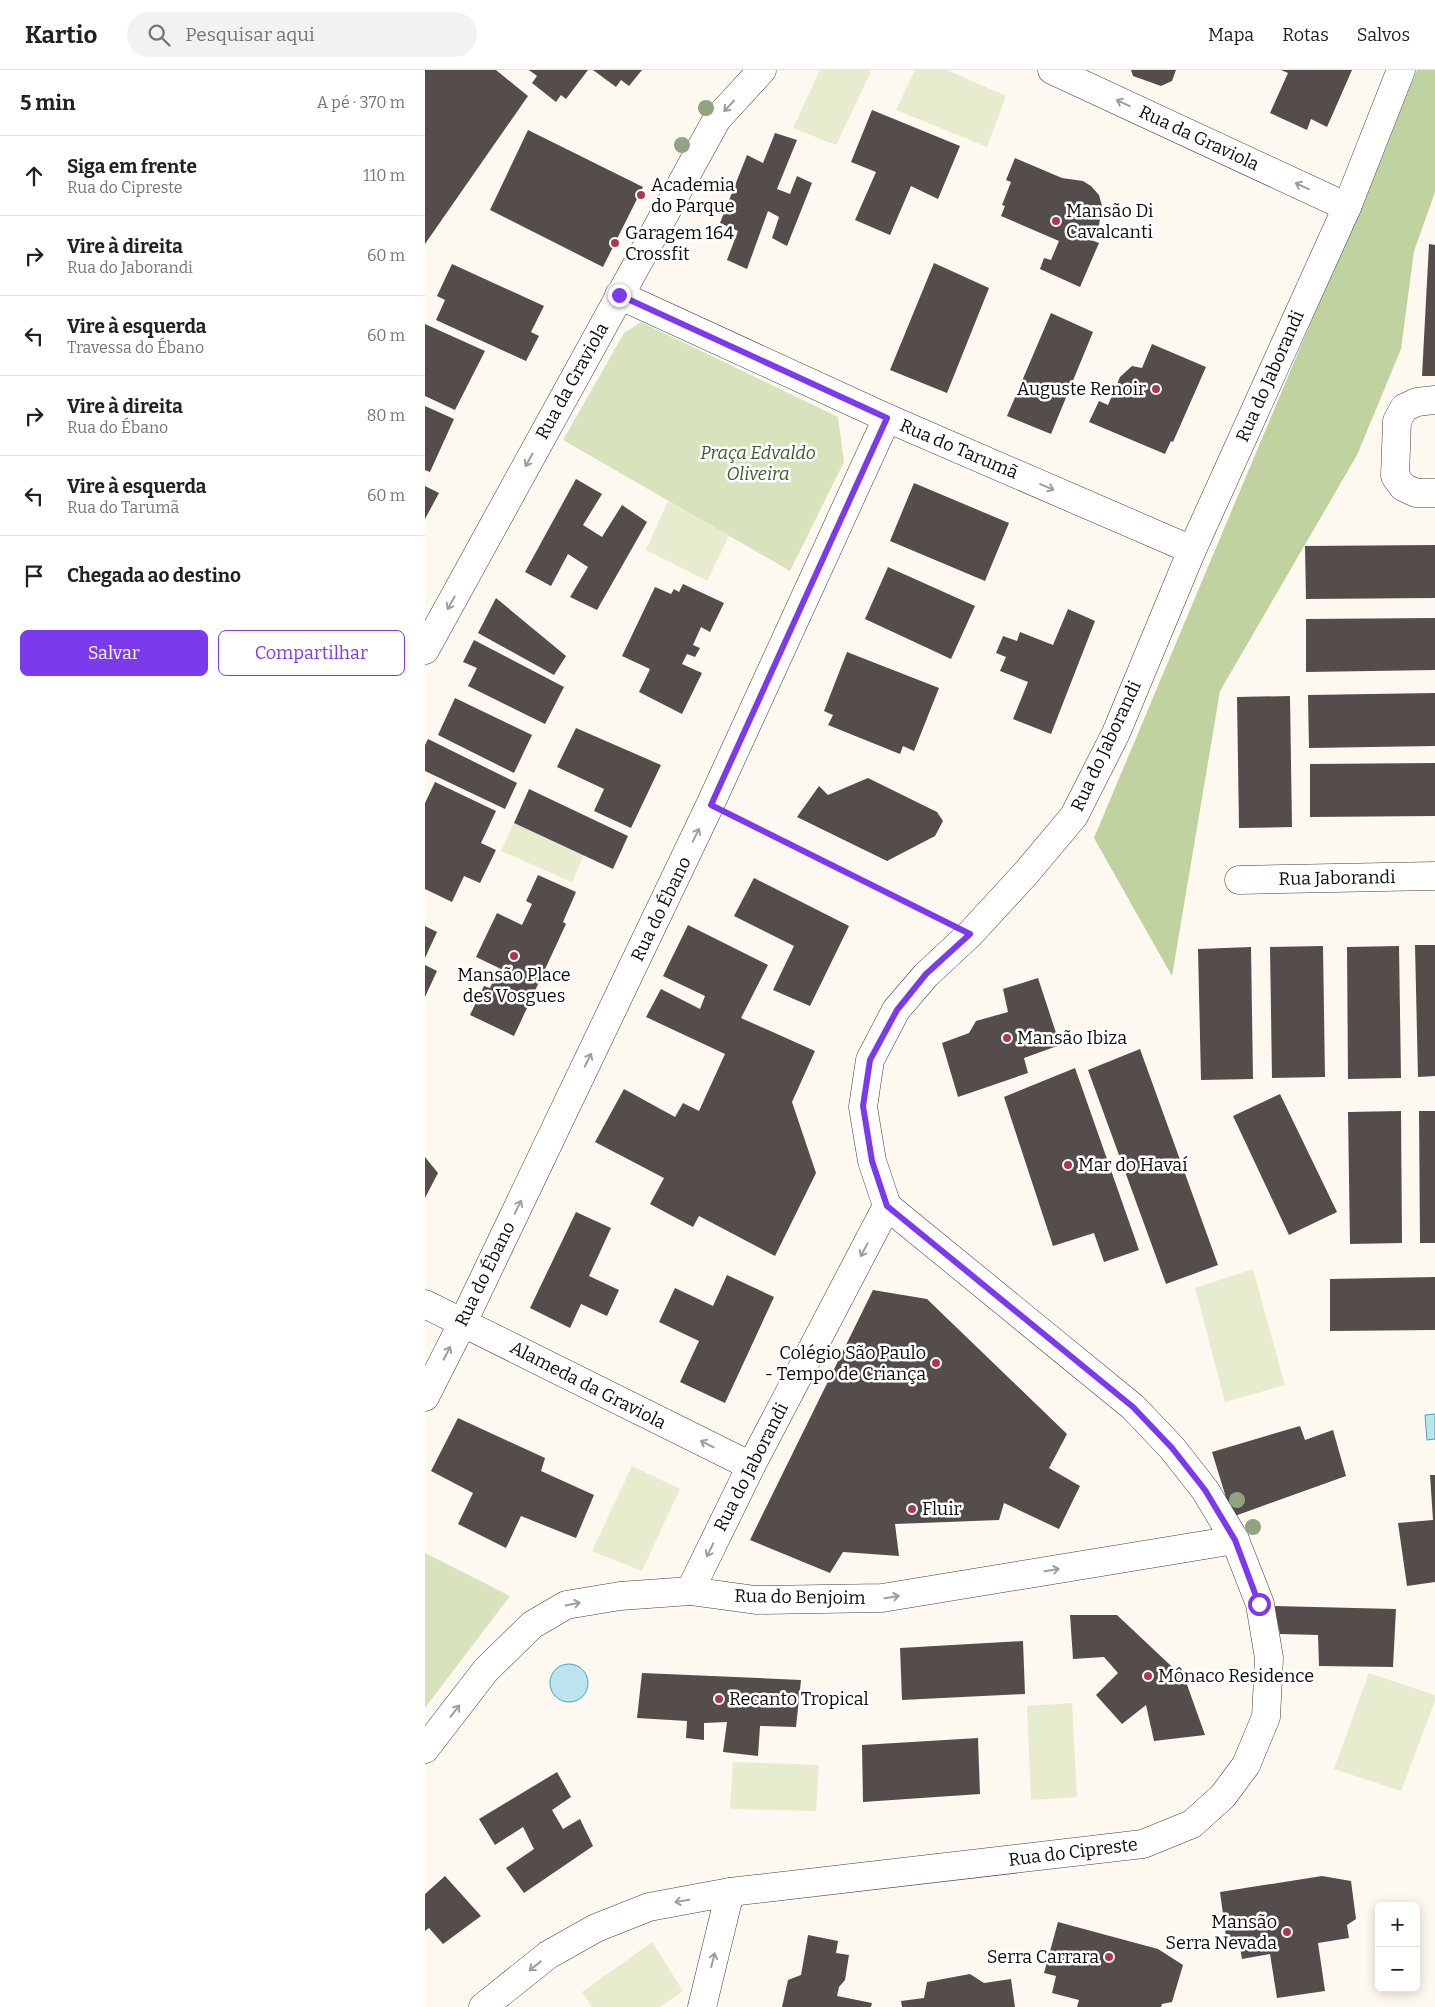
<!DOCTYPE html>
<html lang="pt">
<meta charset="utf-8">
<style>
:root{--surface:#fff;--page:#f2f2f2;--text:#222;--muted:#767676;--line:#e0e0e0;--accent:#7c3aed}
body{margin:0;font-family:Bitter,serif;background:var(--page);color:var(--text)}
.controls{position:absolute;right:15px;bottom:15px;display:grid;overflow:hidden;border-radius:8px;box-shadow:0 2px 12px #0003}
.controls button{width:45px;height:45px;display:grid;place-items:center;padding:0;border:0;border-bottom:1px solid var(--line);background:var(--surface);color:var(--text);font:25px sans-serif}
.stop{position:absolute;width:15px;height:15px;margin:-11px;border:4px solid #7c3aed;border-radius:50%;background:#fff}
.stop.end{background:#7c3aed;border-color:#fff;box-shadow:0 1px 5px #0008}
.list{margin:0;padding:0;list-style:none}
h2{display:flex;justify-content:space-between;align-items:center;height:65px;margin:0;padding:0 20px;font-size:21px}
h2 small{font-size:16px;font-weight:400;color:var(--muted)}
.list li{display:grid;grid-template-columns:32px 1fr auto;gap:15px;align-items:center;box-sizing:border-box;height:80px;padding:0 20px;border-top:1px solid var(--line)}
.list b{display:block;font-size:19px;white-space:nowrap}
.list p{margin:0;font-size:16px;white-space:nowrap;color:var(--muted)}
.list em{font-size:16px;font-style:normal;color:var(--muted)}
.actions{display:flex;gap:10px;padding:15px 20px}
.actions a{flex:1;padding:11px 0;border:1px solid var(--accent);border-radius:8px;text-align:center;font-size:18px;color:var(--accent)}
.actions .main{background:var(--accent);color:#fff}
.icon{flex:none;width:28px;height:28px;fill:none;stroke:currentColor;stroke-width:2;stroke-linecap:round;stroke-linejoin:round}
.map{position:relative;flex:none;width:1010px;height:1937px;overflow:hidden}
header{display:flex;align-items:center;gap:30px;box-sizing:border-box;height:70px;padding:0 25px;background:var(--surface);border-bottom:1px solid var(--line)}
header strong{font-size:24px}
nav{display:flex;gap:28px;margin-inline-start:auto;font-size:18px}
.search{width:350px;height:45px;background:var(--page);display:flex;align-items:center;gap:12px;box-sizing:border-box;padding:0 18px;border-radius:28px;color:var(--muted);font-size:19px}
main{display:flex}
aside{flex:1;background:var(--surface)}
.map>svg:first-child{display:block}
.green{fill:#d8e3be}
.forest{fill:#bfd29f}
.pitch{fill:#e7ecce}
.water{fill:#bbe4ee;stroke:#4ba2bc}
.building{fill:#554d4b}
.lines{fill:none;stroke-linecap:round;stroke-linejoin:round}
.minor-casing{stroke:#404040;stroke-width:29}
.path{stroke:#2f2f2f;stroke-width:3;stroke-dasharray:5 2.5;stroke-linecap:butt}
.minor{stroke:#fff;stroke-width:28}
.tree{fill:#92a381}
.oneway{stroke:#9e9e9e}
.route{stroke:#7c3aed;stroke-width:6}
.poi-dot{fill:#ab3851;stroke:#fff;stroke-width:2}
.labels{text-anchor:middle;stroke-width:5;stroke-linejoin:round;paint-order:stroke}
.street-label{font-size:18px;fill:#0d0d0d;stroke:#fff}
.poi-label{font-size:18px;fill:#0d0d0d;stroke:#fff;text-anchor:start}
.park-label{font-size:18px;font-style:italic;fill:#3b5d26;stroke:#fff}
</style>
<header>
<strong>Kartio</strong>
<div class="search"><svg class="icon" aria-label="search" viewBox="0 0 24 24"><circle cx="10" cy="10" r="6"/><path d="M15 15l6 6"/></svg>Pesquisar aqui</div>
<nav><a>Mapa</a><a>Rotas</a><a>Salvos</a></nav>
</header>
<main>
<aside>
<h2>5 min<small>A pé · 370 m</small></h2>
<ul class="list">
<li><svg class="icon" aria-label="ahead" viewBox="0 0 24 24"><path d="M12 20V5M6 11l6-6 6 6"/></svg><div><b>Siga em frente</b><p>Rua do Cipreste</p></div><em>110 m</em></li>
<li><svg class="icon" aria-label="right" viewBox="0 0 24 24"><path d="M7 20v-9h11M14 6l5 5-5 5"/></svg><div><b>Vire à direita</b><p>Rua do Jaborandi</p></div><em>60 m</em></li>
<li><svg class="icon" aria-label="left" viewBox="0 0 24 24"><path d="M17 20v-9H6M10 6l-5 5 5 5"/></svg><div><b>Vire à esquerda</b><p>Travessa do Ébano</p></div><em>60 m</em></li>
<li><svg class="icon" aria-label="right" viewBox="0 0 24 24"><path d="M7 20v-9h11M14 6l5 5-5 5"/></svg><div><b>Vire à direita</b><p>Rua do Ébano</p></div><em>80 m</em></li>
<li><svg class="icon" aria-label="left" viewBox="0 0 24 24"><path d="M17 20v-9H6M10 6l-5 5 5 5"/></svg><div><b>Vire à esquerda</b><p>Rua do Tarumã</p></div><em>60 m</em></li>
<li><svg class="icon" aria-label="arrive" viewBox="0 0 24 24"><path d="M6 21V4h12l-3 4 3 4H6"/></svg><div><b>Chegada ao destino</b></div></li>
</ul>
<div class="actions"><a class="main">Salvar</a><a>Compartilhar</a></div>
</aside>
<div class="map">
<svg width="1010" height="1937" viewBox="0 0 1010 1937">
<rect width="100%" height="100%" fill="#fdf8f0"/>
<g class="green">
<path d="M216,252L413,347L419,392L365,501L138,370L199,263Z"/>
<path d="M0,1483L85,1526L0,1638Z"/>
</g>
<path class="forest" d="M992,0H1010V122L989,181L976,279L932,385L795,621L747,906L669,768Z"/>
<g class="pitch">
<path d="M395,0H443L446,2L411,75L368,58Z"/>
<path d="M490,0H522L581,26L562,77L471,40Z"/>
<path d="M243,431L304,466L282,511L221,480Z"/>
<path d="M89,753L159,785L147,812L76,781Z"/>
<path d="M828,1199L860,1315L800,1332L770,1218Z"/>
<path d="M207,1396L255,1419L217,1501L167,1481Z"/>
<path d="M944,1603L1010,1625V1631L976,1721L909,1699Z"/>
<path d="M647,1633L652,1727L606,1730L602,1636Z"/>
<path d="M308,1692L394,1695L391,1741L305,1739Z"/>
<path d="M227,1872L258,1921L235,1937H167L157,1922Z"/>
</g>
<g class="water">
<path d="M1010,1344V1369L1002,1370L1000,1345Z"/>
<circle cx="144" cy="1613" r="19"/>
</g>
<g class="building">
<path d="M0,0H71L103,26L0,174Z"/>
<path d="M104,0H163L141,29L136,25L131,32L107,13L112,6Z"/>
<path d="M168,0H217L204,16L196,10L191,17Z"/>
<path d="M706,0H751L747,11L736,16L708,6Z"/>
<path d="M856,0H927L902,57L886,49L882,60L845,43L863,3Z"/>
<path d="M447,40L535,76L513,129L486,116L465,165L430,150L451,102L426,92Z"/>
<path d="M103,60L218,117L178,197L65,140Z"/>
<path d="M350,63L372,70L352,119L365,124L372,106L387,113L362,176L347,168L354,147L343,141L322,199L302,190L313,161L295,153L322,85L338,93Z"/>
<path d="M590,88L637,108L658,111L666,116L674,125L677,136L674,155L661,168L674,173L655,217L615,199L619,188L626,190L634,171L576,146L580,136L577,135L586,112L581,110Z"/>
<path d="M1004,174L1010,175V306H997Z"/>
<path d="M509,193L564,218L522,323L465,300Z"/>
<path d="M27,194L119,236L106,262L114,266L101,291L11,250L20,230L12,226Z"/>
<path d="M626,243L668,262L626,364L582,346Z"/>
<path d="M0,254L60,281L30,340L0,326Z"/>
<path d="M727,274L781,297L748,372L746,371L740,384L664,352L674,331L683,335L695,307L707,296L717,298Z"/>
<path d="M0,336L29,349L5,402L0,400Z"/>
<path d="M151,409L177,424L158,455L177,467L197,435L222,452L172,540L145,527L163,497L143,484L126,516L100,502Z"/>
<path d="M489,413L584,453L560,511L465,471Z"/>
<path d="M0,416L14,423L0,449Z"/>
<path d="M1010,475V528L881,529L880,476Z"/>
<path d="M463,497L550,536L526,589L440,549Z"/>
<path d="M258,514L299,533L285,562L276,557L268,575L275,578L270,587L262,584L257,594L277,603L257,644L214,622L225,599L197,586L230,517L246,524L249,519L254,522Z"/>
<path d="M71,528L141,586L129,605L53,563Z"/>
<path d="M643,539L670,551L626,664L588,649L603,612L575,601L581,587L571,583L578,566L592,571L595,562L628,575Z"/>
<path d="M1010,548V600L881,602V549Z"/>
<path d="M49,570L139,617L120,654L43,616L52,598L38,592Z"/>
<path d="M422,582L514,618L489,681L478,676L475,684L403,655L408,645L399,641Z"/>
<path d="M1010,623V676L884,678L883,625Z"/>
<path d="M865,626L867,757L814,758L812,627Z"/>
<path d="M30,628L107,665L89,703L13,665Z"/>
<path d="M151,658L236,695L206,758L169,741L179,719L132,697Z"/>
<path d="M3,669L92,713L80,739L0,701V675Z"/>
<path d="M1010,693V746L885,747V694Z"/>
<path d="M443,708L512,742L518,751L510,766L462,791L372,747L394,716L403,725Z"/>
<path d="M10,712L71,741L56,773L71,780L55,813L39,806L27,832L0,819V733Z"/>
<path d="M104,719L203,766L188,799L89,753Z"/>
<path d="M113,805L151,822L138,852L141,854L89,966L45,945L59,916L65,918L74,898L51,887L72,843L97,855L107,834L101,831Z"/>
<path d="M329,808L424,856L385,936L348,920L369,876L309,846Z"/>
<path d="M263,855L343,895L316,948L390,981L367,1032L391,1103L350,1186L274,1146L268,1157L225,1134L239,1108L170,1072L199,1019L250,1047L258,1033L274,1041L300,984L221,947L236,919L275,939L280,926L238,906Z"/>
<path d="M0,856L12,862L0,888Z"/>
<path d="M990,875H1010V1006L993,1007Z"/>
<path d="M898,876L900,1007L847,1008L845,877Z"/>
<path d="M974,876L976,1008L923,1009L922,877Z"/>
<path d="M826,877L828,1009L776,1010L773,879Z"/>
<path d="M0,895L12,901L0,927Z"/>
<path d="M613,908L635,975L599,988L603,1003L533,1027L517,973L544,963L551,951L583,942L578,919Z"/>
<path d="M715,979L793,1195L741,1214L663,1000Z"/>
<path d="M650,998L714,1180L679,1192L669,1163L628,1176L579,1027Z"/>
<path d="M855,1024L912,1142L864,1165L808,1046Z"/>
<path d="M976,1041L977,1173L925,1174L923,1042Z"/>
<path d="M994,1041H1010V1173H995Z"/>
<path d="M0,1087L13,1103L0,1128Z"/>
<path d="M151,1142L186,1158L164,1206L194,1220L182,1246L156,1234L145,1258L105,1238Z"/>
<path d="M302,1205L349,1227L300,1333L255,1312L274,1271L234,1252L250,1218L288,1236Z"/>
<path d="M1010,1207V1260L905,1261V1209Z"/>
<path d="M448,1220L502,1229L642,1364L624,1398L655,1416L634,1459L579,1433L574,1450L470,1454L474,1486L418,1482L405,1503L325,1470Z"/>
<path d="M33,1348L120,1388L116,1401L169,1425L151,1468L96,1446L81,1478L33,1454L48,1423L6,1401Z"/>
<path d="M875,1356L880,1370L908,1360L921,1406L807,1447L787,1382Z"/>
<path d="M1005,1405H1010V1512L982,1516L973,1453L1008,1450Z"/>
<path d="M849,1536L971,1539L968,1597L894,1596L893,1565L855,1564Z"/>
<path d="M645,1545H692L760,1609L780,1665L729,1671L721,1635L697,1654L671,1625L693,1603L679,1587L648,1589Z"/>
<path d="M598,1571L600,1624L477,1630L475,1578Z"/>
<path d="M217,1603L376,1610L371,1657L335,1656L333,1686L298,1682L302,1652L279,1653V1670L261,1668L262,1651L212,1648Z"/>
<path d="M553,1668L555,1724L438,1732L437,1675Z"/>
<path d="M132,1702L146,1727L127,1740L138,1759L155,1749L168,1776L99,1823L81,1798L109,1779L98,1757L70,1775L54,1749Z"/>
<path d="M20,1806L56,1846L18,1874L4,1858L0,1861V1824Z"/>
<path d="M897,1806L926,1811L931,1849L922,1855L924,1868L893,1873L900,1921L852,1928L845,1884L817,1889L814,1871L802,1874L795,1822Z"/>
<path d="M633,1852L733,1879L758,1895L747,1932L737,1934L736,1937H652L654,1930L627,1923L631,1906L619,1903Z"/>
<path d="M383,1865L413,1871L411,1883L424,1885L420,1910L414,1917L412,1926L447,1933L446,1937H357L363,1910L376,1905Z"/>
<path d="M545,1904L559,1913L586,1909L590,1937H477L476,1931L499,1928L502,1912Z"/>
</g>
<g class="lines">
<g class="minor-casing">
<g id="minor">
<path d="M627,0L922,137"/>
<path d="M194,225L462,348L767,480"/>
<path d="M1010,330L992,332L979,338L972,351L970,406L978,417L991,423H1010"/>
<path d="M0,580L292,49L337,0"/>
<path d="M814,810L1010,806"/>
<path d="M0,1234L326,1396"/>
<path d="M0,1327L38,1252L285,735L462,348"/>
<path d="M265,1521L326,1396L462,1136L447,1091L438,1037L445,990L471,940L501,905L545,864L602,802L649,746L691,663L767,480L922,137L976,0"/>
<path d="M0,1679L61,1600L107,1555L141,1535L195,1526L265,1521L331,1530L457,1528L810,1470"/>
<path d="M58,1937L123,1885L171,1858L224,1837L305,1822L718,1774L767,1754L798,1726L821,1695L841,1647L844,1588L835,1534L810,1470L780,1420L747,1378L708,1337L462,1136"/>
<path d="M277,1937L305,1822"/>
</g>
</g>
<path class="path" d="M313,749L515,849"/>
<use href="#minor" class="minor"/>
</g>
<g class="tree">
<circle cx="281" cy="38" r="8"/>
<circle cx="257" cy="75" r="8"/>
<circle cx="812" cy="1430" r="8"/>
<circle cx="828" cy="1457" r="8"/>
</g>
<defs><path id="oneway-shaft" d="M-6 0H5M1.5-3L5.5 0L1.5 3" fill="none" stroke-width="1.6" stroke-linecap="round" stroke-linejoin="round" transform="scale(1.25)"/></defs>
<g class="oneway">
<use href="#oneway-shaft" transform="translate(698 33) rotate(-155)"/>
<use href="#oneway-shaft" transform="translate(304 36) rotate(133)"/>
<use href="#oneway-shaft" transform="translate(877 116) rotate(-155)"/>
<use href="#oneway-shaft" transform="translate(104 390) rotate(119)"/>
<use href="#oneway-shaft" transform="translate(622 417) rotate(23)"/>
<use href="#oneway-shaft" transform="translate(26 533) rotate(119)"/>
<use href="#oneway-shaft" transform="translate(271 765) rotate(-64)"/>
<use href="#oneway-shaft" transform="translate(163 990) rotate(-64)"/>
<use href="#oneway-shaft" transform="translate(93 1137) rotate(-64)"/>
<use href="#oneway-shaft" transform="translate(439 1180) rotate(118)"/>
<use href="#oneway-shaft" transform="translate(22 1283) rotate(-63)"/>
<use href="#oneway-shaft" transform="translate(282 1374) rotate(-153)"/>
<use href="#oneway-shaft" transform="translate(285 1480) rotate(116)"/>
<use href="#oneway-shaft" transform="translate(627 1500) rotate(-9)"/>
<use href="#oneway-shaft" transform="translate(467 1527) rotate(-9)"/>
<use href="#oneway-shaft" transform="translate(148 1534) rotate(-11)"/>
<use href="#oneway-shaft" transform="translate(30 1641) rotate(-52)"/>
<use href="#oneway-shaft" transform="translate(257 1831) rotate(170)"/>
<use href="#oneway-shaft" transform="translate(288 1890) rotate(-76)"/>
<use href="#oneway-shaft" transform="translate(110 1896) rotate(142)"/>
</g>
<g class="lines">
<path class="route" d="M194,225L462,348L286,735L545,864L501,904L472,940L445,990L438,1036L447,1091L462,1136L708,1337L747,1378L780,1420L810,1470L834,1534"/>
</g>
<g class="poi-dot">
<circle cx="216" cy="125" r="5"/>
<circle cx="631" cy="151" r="5"/>
<circle cx="190" cy="173" r="5"/>
<circle cx="731" cy="319" r="5"/>
<circle cx="89" cy="886" r="5"/>
<circle cx="582" cy="968" r="5"/>
<circle cx="643" cy="1095" r="5"/>
<circle cx="511" cy="1293" r="5"/>
<circle cx="487" cy="1439" r="5"/>
<circle cx="723" cy="1606" r="5"/>
<circle cx="294" cy="1629" r="5"/>
<circle cx="862" cy="1862" r="5"/>
<circle cx="684" cy="1887" r="5"/>
</g>
<g class="labels">
<g class="street-label">
<text transform="translate(774 68) rotate(25)" y="6">Rua da Graviola</text>
<text transform="translate(845 306) rotate(-66)" y="6">Rua do Jaborandi</text>
<text transform="translate(147 311) rotate(-61)" y="6">Rua da Graviola</text>
<text transform="translate(534 379) rotate(23)" y="6">Rua do Tarumã</text>
<text transform="translate(681 676) rotate(-65)" y="6">Rua do Jaborandi</text>
<text transform="translate(912 808) rotate(-1)" y="6">Rua Jaborandi</text>
<text transform="translate(236 839) rotate(-64)" y="6">Rua do Ébano</text>
<text transform="translate(60 1204) rotate(-64)" y="6">Rua do Ébano</text>
<text transform="translate(163 1315) rotate(27)" y="6">Alameda da Graviola</text>
<text transform="translate(326 1397) rotate(-63)" y="6">Rua do Jaborandi</text>
<text transform="translate(375 1527) rotate(1)" y="6">Rua do Benjoim</text>
<text transform="translate(648 1782) rotate(-7)" y="6">Rua do Cipreste</text>
</g>
<g class="poi-label">
<text x="226" y="121">Academia<tspan x="226" dy="21">do Parque</tspan></text>
<text x="641" y="147">Mansão Di<tspan x="641" dy="21">Cavalcanti</tspan></text>
<text x="200" y="169">Garagem 164<tspan x="200" dy="21">Crossfit</tspan></text>
<text x="721" y="325" text-anchor="end">Auguste Renoir</text>
<text x="89" y="911" text-anchor="middle">Mansão Place<tspan x="89" dy="21">des Vosgues</tspan></text>
<text x="592" y="974">Mansão Ibiza</text>
<text x="653" y="1101">Mar do Havaí</text>
<text x="501" y="1289" text-anchor="end">Colégio São Paulo<tspan x="501" dy="21">- Tempo de Criança</tspan></text>
<text x="497" y="1445">Fluir</text>
<text x="733" y="1612">Mônaco Residence</text>
<text x="304" y="1635">Recanto Tropical</text>
<text x="852" y="1858" text-anchor="end">Mansão<tspan x="852" dy="21">Serra Nevada</tspan></text>
<text x="674" y="1893" text-anchor="end">Serra Carrara</text>
</g>
<g class="park-label">
<text x="333" y="389">Praça Edvaldo<tspan x="333" dy="21">Oliveira</tspan></text>
</g>
</g>
</svg>
<div class="controls">
<button>+</button>
<button>−</button>
</div>
<div class="stop" style="left:834px;top:1534px"></div>
<div class="stop end" style="left:194px;top:225px"></div>
</div>
</main>
